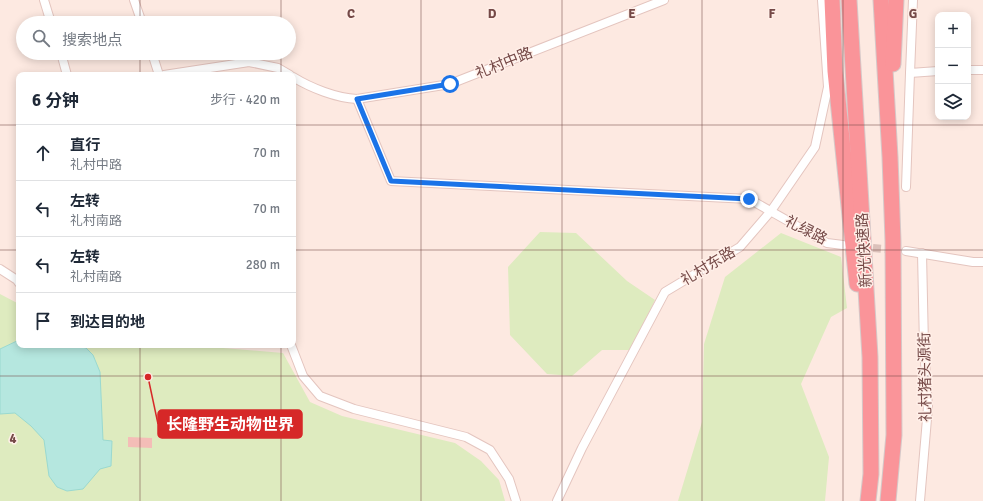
<!DOCTYPE html>
<html lang="zh">
<meta charset="utf-8">
<style>
:root{--surface:#fff;--page:#f6f6f7;--text:#1f2937;--muted:#747a83;--line:#e0e1e3}
body{margin:0;font-family:Signika,"Noto Sans SC",sans-serif;background:var(--page);color:var(--text)}
.controls{position:absolute;right:12px;top:12px;display:grid;overflow:hidden;border-radius:8px;box-shadow:0 2px 10px #0003}
.controls button{width:36px;height:36px;display:grid;place-items:center;padding:0;border:0;border-bottom:1px solid var(--line);background:var(--surface);color:var(--text);font:20px sans-serif}
.stop{position:absolute;width:12px;height:12px;margin:-9px;border:3px solid #1a73e8;border-radius:50%;background:#fff}
.stop.end{background:#1a73e8;border-color:#fff;box-shadow:0 1px 4px #0008}
.list{margin:0;padding:0;list-style:none}
h2{display:flex;justify-content:space-between;align-items:center;height:52px;margin:0;padding:0 16px;font-size:17px}
h2 small{font-size:13px;font-weight:400;color:var(--muted)}
.list li{display:grid;grid-template-columns:26px 1fr auto;gap:12px;align-items:center;box-sizing:border-box;height:56px;padding:0 16px;border-top:1px solid var(--line)}
.list b{display:block;font-size:15px;white-space:nowrap}
.list p{margin:0;font-size:13px;white-space:nowrap;color:var(--muted)}
.list em{font-size:13px;font-style:normal;color:var(--muted)}
.icon{flex:none;width:22px;height:22px;fill:none;stroke:currentColor;stroke-width:2;stroke-linecap:round;stroke-linejoin:round}
.map{position:relative;flex:none;width:983px;height:501px;overflow:hidden}
.search{position:absolute;background:var(--surface);box-shadow:0 2px 10px #0003;left:16px;top:16px;width:280px;height:44px;display:flex;align-items:center;gap:10px;box-sizing:border-box;padding:0 14px;border-radius:22px;color:var(--muted);font-size:15px}
.panel{position:absolute;background:var(--surface);box-shadow:0 2px 10px #0003;left:16px;top:72px;width:280px;height:276px;border-radius:8px}
.map>svg:first-child{display:block}
.green{fill:#deebbf}
.water{fill:#b5e7df;stroke:#9ad9d0}
.building{fill:#f4bdb7}
.lines{fill:none;stroke-linecap:round;stroke-linejoin:round}
.street-tunnel{stroke:#dbc1ba;stroke-width:8;stroke-dasharray:8 4;stroke-linecap:butt}
.street-casing{stroke:#e4c5bf;stroke-width:10}
.highway-casing{stroke:#d6c8c8;stroke-width:17}
.street{stroke:#fff;stroke-width:8}
.highway{stroke:#fa9499;stroke-width:15}
.route{stroke:#1a73e8;stroke-width:5}
.grid{fill:none;stroke:#754947;stroke-width:1;stroke-opacity:0.55}
.labels{text-anchor:middle;stroke-width:3;stroke-linejoin:round;paint-order:stroke}
.street-label{font-size:15px;fill:#754947;stroke:#ffefe8}
.grid-label{font-size:13px;text-anchor:middle;font-weight:bold;fill:#754947;stroke:#ffefe8;stroke-width:3;stroke-linejoin:round;paint-order:stroke}
.leader{fill:none;stroke:#d62828;stroke-width:1.5}
.callout-dot{fill:#d62828;stroke:#ffefe8;stroke-width:1.5}
.callout{fill:#d62828;stroke:#d62828;stroke-width:1.5}
.callout-label{font-size:16px;text-anchor:middle;font-weight:bold;fill:#fff}
</style>
<div class="map">
<svg width="983" height="501" viewBox="0 0 983 501">
<rect width="100%" height="100%" fill="#fde9e1"/>
<g class="green">
<path d="M540,232L576,233L627,281L655,300L631,350H602L572,376L547,374L510,335L508,267Z"/>
<path d="M781,233L841,257L847,308L831,317L801,384L829,457L825,501H678L702,422L704,344L725,277Z"/>
<path d="M0,294L19,304V345H187L283,353L310,402L342,416L455,443L481,461L499,480L505,501H0Z"/>
</g>
<path class="water" d="M19,340V345H74L86,348L93,355L100,372L103,440L112,441L111,466L100,469L83,489L67,491L57,487L49,476L44,440L31,426L15,413L0,414V349Z"/>
<path class="building" d="M128,437L152,438V448L128,447Z"/>
<g class="lines">
<path class="street-tunnel" d="M861,247L895,250"/>
<g class="street-casing">
<g id="street">
<path d="M44,0L51,23"/>
<path d="M134,0L142,23"/>
<path d="M913,0L910,73L938,71"/>
<path d="M61,53L67,75"/>
<path d="M152,53L159,75"/>
<path d="M968,70H983"/>
<path d="M164,75L249,62L278,68L290,75"/>
<path d="M293,77C311,88 336,98 357,99L450,84L664,0"/>
<path d="M357,99L391,181L749,199L827,243L843,245"/>
<path d="M906,187L910,73"/>
<path d="M906,251L973,262H983"/>
<path d="M0,269L17,280L19,283"/>
<path d="M291,345L303,376L320,396L354,409L466,437L490,450L509,479L516,501"/>
<path d="M557,501L582,448L665,292L740,247L771,211L815,147L828,87L822,0"/>
<path d="M920,501L928,407L924,346L922,253"/>
</g>
</g>
<g class="highway-casing">
<g id="highway">
<path d="M832,0L835,71L857,284"/>
<path d="M849,0L870,357L871,474L868,501"/>
<path d="M881,0L890,157L893,241L894,435L888,501"/>
<path d="M893,64L896,0"/>
</g>
</g>
<use href="#street" class="street"/>
<use href="#highway" class="highway"/>
</g>
<g class="lines">
<path class="route" d="M450,84L357,99L391,181L749,199"/>
</g>
<path class="grid" d="M140,0V23M281,0V23M421,0V501M562,0V501M702,0V501M843,0V501M140,53V75M281,53V75M0,125H19M293,125H983M0,250H19M293,250H983M140,345V501M281,345V501M0,376H983"/>
<g class="labels">
<g class="street-label">
<text transform="translate(504 63) rotate(-22)" y="5">礼村中路</text>
<text transform="translate(806 230) rotate(27)" y="5">礼绿路</text>
<text transform="translate(864 250) rotate(-93)" y="5">新光快速路</text>
<text transform="translate(708 266) rotate(-31)" y="5">礼村东路</text>
<text transform="translate(925 377) rotate(-91)" y="5">礼村猪头源街</text>
</g>
</g>
<g class="grid-label">
<text x="351" y="18">C</text>
<text x="492" y="18">D</text>
<text x="632" y="18">E</text>
<text x="772" y="18">F</text>
<text x="913" y="18">G</text>
<text x="13" y="443">4</text>
</g>
<path class="leader" d="M148 377L158 424"/>
<circle class="callout-dot" cx="148" cy="377" r="4"/>
<rect class="callout" x="158" y="410" width="144" height="28" rx="4"/>
<g class="callout-label">
<text x="230" y="430">长隆野生动物世界</text>
</g>
</svg>
<div class="controls">
<button>+</button>
<button>−</button>
<button><svg class="icon" aria-label="layers" viewBox="0 0 24 24"><path d="M12 4l9 5-9 5-9-5zM3 14l9 5 9-5"/></svg></button>
</div>
<div class="stop" style="left:450px;top:84px"></div>
<div class="stop end" style="left:749px;top:199px"></div>
<div class="search"><svg class="icon" aria-label="search" viewBox="0 0 24 24"><circle cx="10" cy="10" r="6"/><path d="M15 15l6 6"/></svg>搜索地点</div>
<section class="panel">
<h2>6 分钟<small>步行 · 420 m</small></h2>
<ul class="list">
<li><svg class="icon" aria-label="ahead" viewBox="0 0 24 24"><path d="M12 20V5M6 11l6-6 6 6"/></svg><div><b>直行</b><p>礼村中路</p></div><em>70 m</em></li>
<li><svg class="icon" aria-label="left" viewBox="0 0 24 24"><path d="M17 20v-9H6M10 6l-5 5 5 5"/></svg><div><b>左转</b><p>礼村南路</p></div><em>70 m</em></li>
<li><svg class="icon" aria-label="left" viewBox="0 0 24 24"><path d="M17 20v-9H6M10 6l-5 5 5 5"/></svg><div><b>左转</b><p>礼村南路</p></div><em>280 m</em></li>
<li><svg class="icon" aria-label="arrive" viewBox="0 0 24 24"><path d="M6 21V4h12l-3 4 3 4H6"/></svg><div><b>到达目的地</b></div></li>
</ul>
</section>
</div>
